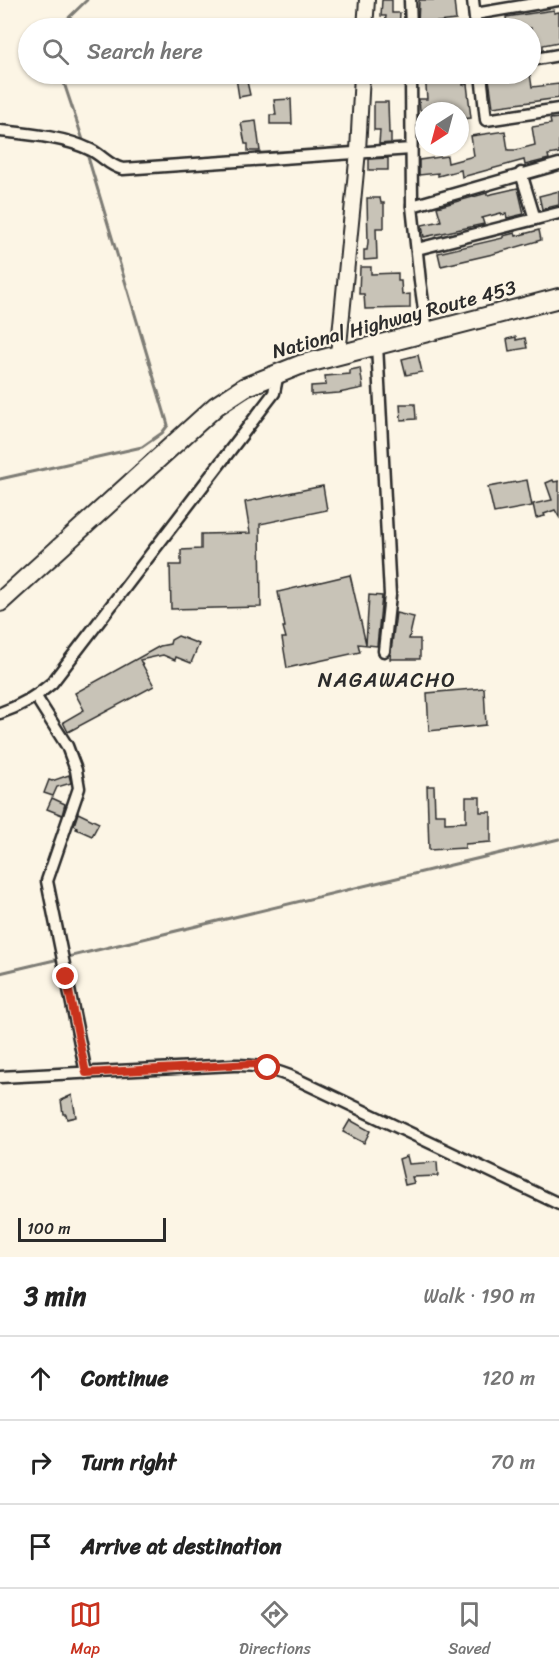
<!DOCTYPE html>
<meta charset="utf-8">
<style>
:root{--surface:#fff;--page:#f6f6f6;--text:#222;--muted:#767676;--line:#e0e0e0;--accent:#c8321e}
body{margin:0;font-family:Sriracha,sans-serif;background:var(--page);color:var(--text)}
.compass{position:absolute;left:415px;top:102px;width:54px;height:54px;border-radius:50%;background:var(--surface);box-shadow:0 2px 4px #0004;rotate:216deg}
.scale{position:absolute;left:18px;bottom:15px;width:148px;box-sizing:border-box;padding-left:6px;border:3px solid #2b2b2b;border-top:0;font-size:16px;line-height:21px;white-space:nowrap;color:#2b2b2b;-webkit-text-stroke:4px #fcf5e5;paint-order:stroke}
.stop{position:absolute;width:18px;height:18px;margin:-14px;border:4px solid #c8321e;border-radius:50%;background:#fff}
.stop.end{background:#c8321e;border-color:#fff;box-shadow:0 2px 6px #0008}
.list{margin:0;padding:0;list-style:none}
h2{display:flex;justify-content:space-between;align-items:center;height:78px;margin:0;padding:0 24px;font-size:26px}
h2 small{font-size:20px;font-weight:400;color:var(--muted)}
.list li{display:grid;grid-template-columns:39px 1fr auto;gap:18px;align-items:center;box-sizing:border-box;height:84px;padding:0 24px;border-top:2px solid var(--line)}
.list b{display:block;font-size:22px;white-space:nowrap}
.list em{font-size:20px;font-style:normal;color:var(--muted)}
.icon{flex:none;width:33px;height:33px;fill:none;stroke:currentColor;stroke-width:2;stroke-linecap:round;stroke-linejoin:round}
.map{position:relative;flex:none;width:559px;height:1257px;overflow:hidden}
.search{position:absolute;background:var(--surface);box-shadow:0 2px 4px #0004;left:18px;right:18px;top:18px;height:66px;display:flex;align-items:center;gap:15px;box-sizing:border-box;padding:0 21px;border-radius:33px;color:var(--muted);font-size:22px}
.sheet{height:330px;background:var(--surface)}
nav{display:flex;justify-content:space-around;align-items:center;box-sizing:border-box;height:84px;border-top:2px solid var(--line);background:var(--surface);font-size:16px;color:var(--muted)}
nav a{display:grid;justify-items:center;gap:3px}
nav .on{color:var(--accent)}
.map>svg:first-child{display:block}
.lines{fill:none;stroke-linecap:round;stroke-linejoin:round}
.stream{stroke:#7d7b74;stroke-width:3}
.building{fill:#c8c3b7;stroke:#2b2b2b;stroke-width:1.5}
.street-casing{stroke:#2b2b2b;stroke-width:15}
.secondary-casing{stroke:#2b2b2b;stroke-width:18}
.highway-casing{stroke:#2b2b2b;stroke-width:22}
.street{stroke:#fcf5e5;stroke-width:10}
.secondary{stroke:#fcf5e5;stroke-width:14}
.highway{stroke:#fcf5e5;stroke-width:18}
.route{stroke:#c8321e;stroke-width:8}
.labels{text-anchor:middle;stroke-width:4.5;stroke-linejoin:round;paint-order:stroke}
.street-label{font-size:20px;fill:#2b2b2b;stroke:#fcf5e5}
.neighbourhood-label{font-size:21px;letter-spacing:1.5px;fill:#2b2b2b;stroke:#fcf5e5}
</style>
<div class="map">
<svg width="559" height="1257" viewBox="0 0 559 1257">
<rect width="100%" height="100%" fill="#fcf5e5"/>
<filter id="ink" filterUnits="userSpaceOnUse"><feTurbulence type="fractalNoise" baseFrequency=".0167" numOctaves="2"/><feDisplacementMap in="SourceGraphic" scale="12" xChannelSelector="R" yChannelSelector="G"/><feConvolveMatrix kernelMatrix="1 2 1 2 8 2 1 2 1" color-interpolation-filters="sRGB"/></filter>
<g filter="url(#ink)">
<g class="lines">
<g class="stream">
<path d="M58,28L87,0"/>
<path d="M61,74L83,140"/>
<path d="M0,479L142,447L162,433L168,425L88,157"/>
<path d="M68,957L559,839"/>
<path d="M0,973L59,959"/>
</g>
</g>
<g class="building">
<path d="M382,0H392V13H400L399,28H385L386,16H381Z"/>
<path d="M419,0H454L456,20L418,24Z"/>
<path d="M554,10V13L559,12V42L543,45V50L531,52V28H517V24L507,25L506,17Z"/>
<path d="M425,74H462L463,85L467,84L471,118L460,119V111L420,110L419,99H427Z"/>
<path d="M513,74H530L532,87L559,84V98L493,107L489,79L514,76Z"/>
<path d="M246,77L250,95L239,97L236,78Z"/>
<path d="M291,99L292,124H270V115H276L274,100Z"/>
<path d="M374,102H388L389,133H391V143L379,144L380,130H374Z"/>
<path d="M559,118V153L548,155L549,159L525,165L524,160L462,177L461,170L438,176V173L419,175V160L447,156L448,163L474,156L471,136L505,131L508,150H516L535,145L532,127L551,124L550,119Z"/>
<path d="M256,121L260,151H248V144H245L241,123Z"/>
<path d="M388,158V170H369V159Z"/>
<path d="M518,188L524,214L507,218L506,214L502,215L501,213L482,218L484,224L424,237L422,225L441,221L437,207L487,193V195Z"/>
<path d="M559,191V205L542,209L539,196Z"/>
<path d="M367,198H380L381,203H384V228H376L377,259L364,260V250H367L368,242Z"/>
<path d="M539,230L541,240L493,254L441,266L438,253L503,238V236L515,233L516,236Z"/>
<path d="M360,267H371V274L398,273V281H401L402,295L410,294V308L365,309L364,294H359Z"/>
<path d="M516,337V340L525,338L527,348L509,351L507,339Z"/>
<path d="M418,355L422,372L406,375L402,359Z"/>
<path d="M360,368L363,388L339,393L311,395V386L326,385L325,376L350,374V370Z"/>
<path d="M400,404H415L416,419L401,420Z"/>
<path d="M527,480L532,506L494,513L488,487Z"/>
<path d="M553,480L554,482L559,481V517L555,510L544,514L545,516L536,518L533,504L552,500L546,483Z"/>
<path d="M323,486L327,510L260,524L261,607L171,609L170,565H181V550L201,549V534L250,533L245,502Z"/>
<path d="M350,575L366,644L369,595L382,596L377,646L358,644L360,652L287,668L282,638H286L283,627H285L278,592Z"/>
<path d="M396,613L414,617L409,639H420V659H390Z"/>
<path d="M178,636L199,644L191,663L176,657L175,660L163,655L140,660L154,686L68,732L63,722L84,710L75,693L160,646L170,644L171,640Z"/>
<path d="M484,688L486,725L429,731L427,693Z"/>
<path d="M69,775L71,783L57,787L53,796L44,793L49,780L52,781Z"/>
<path d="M427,786H434L435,814H445V823L466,822V797H480V812H491V842L465,844V848L429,850Z"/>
<path d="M52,798L65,804L62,815L47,809Z"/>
<path d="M78,813L99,823L92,836L76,829L77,827L74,825Z"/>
<path d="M72,1095L76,1117L67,1119L66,1114H63L61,1100Z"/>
<path d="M350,1120L370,1131L364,1143L343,1132Z"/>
<path d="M407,1156L409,1164L437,1162L438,1176L412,1177L414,1183L405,1185L399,1159Z"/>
</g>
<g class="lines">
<g class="street-casing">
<g id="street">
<path d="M410,0L411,28"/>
<path d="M473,0L476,28"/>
<path d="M475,14L558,0"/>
<path d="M530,60L559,55"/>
<path d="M411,74L412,206L420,281L427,331"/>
<path d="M481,74L486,120L559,109"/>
<path d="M0,131C29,134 65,137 91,150C103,156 109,166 123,169L411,149"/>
<path d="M521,173L535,219"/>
<path d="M412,206L559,164"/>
<path d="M417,249L559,213"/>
<path d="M377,345L390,595L384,651"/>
<path d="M36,697L67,746L76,770L79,788L47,881L86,1073"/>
<path d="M0,713C21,706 36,697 52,683L274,393L278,373"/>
<path d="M0,1077L234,1065C255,1064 271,1069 290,1076L559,1204"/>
</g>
</g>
<g class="secondary-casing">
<g id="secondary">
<path d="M365,28L367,0"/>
<path d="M338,355L358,151L362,74"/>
</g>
</g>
<g class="highway-casing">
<path id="highway" d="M0,602L216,406L245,387L300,365L559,298"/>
</g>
<use href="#street" class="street"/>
<use href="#secondary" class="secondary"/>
<use href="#highway" class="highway"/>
</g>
</g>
<g class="lines" filter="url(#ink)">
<path class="route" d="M66,977L86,1073L252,1064L268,1068"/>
</g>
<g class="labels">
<g class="street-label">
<text transform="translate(394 319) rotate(-15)" y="7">National Highway Route 453</text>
</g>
<g class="neighbourhood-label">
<text x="387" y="687">NAGAWACHO</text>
</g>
</g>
</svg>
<svg class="compass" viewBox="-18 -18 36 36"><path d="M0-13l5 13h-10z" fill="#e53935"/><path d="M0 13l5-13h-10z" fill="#767676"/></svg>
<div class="scale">100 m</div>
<div class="stop" style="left:268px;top:1068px"></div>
<div class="stop end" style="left:66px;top:977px"></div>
<div class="search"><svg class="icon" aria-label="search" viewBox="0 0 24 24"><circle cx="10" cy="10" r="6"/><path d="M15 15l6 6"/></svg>Search here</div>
</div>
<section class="sheet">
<h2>3 min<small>Walk · 190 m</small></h2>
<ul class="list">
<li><svg class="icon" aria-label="ahead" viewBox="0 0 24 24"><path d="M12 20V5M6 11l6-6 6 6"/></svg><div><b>Continue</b></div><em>120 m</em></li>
<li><svg class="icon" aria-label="right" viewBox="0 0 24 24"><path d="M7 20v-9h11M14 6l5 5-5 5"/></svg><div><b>Turn right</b></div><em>70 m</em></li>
<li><svg class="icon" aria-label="arrive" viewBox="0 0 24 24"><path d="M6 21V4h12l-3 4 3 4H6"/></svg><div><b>Arrive at destination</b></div></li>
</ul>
</section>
<nav>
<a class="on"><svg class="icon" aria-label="map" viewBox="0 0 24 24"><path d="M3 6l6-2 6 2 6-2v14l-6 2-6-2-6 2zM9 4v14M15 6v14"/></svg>Map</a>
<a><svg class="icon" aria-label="directions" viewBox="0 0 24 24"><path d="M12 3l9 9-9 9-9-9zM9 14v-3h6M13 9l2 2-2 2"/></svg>Directions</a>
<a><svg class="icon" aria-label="saved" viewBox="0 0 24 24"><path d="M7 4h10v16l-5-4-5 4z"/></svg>Saved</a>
</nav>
